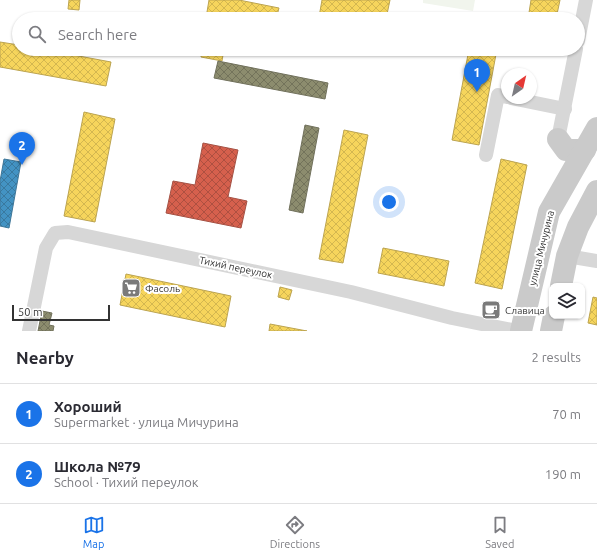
<!DOCTYPE html>
<meta charset="utf-8">
<style>
:root{--surface:#fff;--page:#f7f7f7;--text:#2b2b33;--muted:#7c7c81;--line:#e1e1e2;--accent:#1a73e8}
body{margin:0;font-family:Ubuntu,sans-serif;background:var(--page);color:var(--text)}
.controls{position:absolute;right:12px;bottom:12px;display:grid;overflow:hidden;border-radius:8px;box-shadow:0 1px 3px #0004}
.controls button{width:36px;height:36px;display:grid;place-items:center;padding:0;border:0;border-bottom:1px solid var(--line);background:var(--surface);color:var(--text);font:20px sans-serif}
.compass{position:absolute;left:501px;top:68px;width:36px;height:36px;border-radius:50%;background:var(--surface);box-shadow:0 1px 3px #0004;rotate:34deg}
.scale{position:absolute;left:12px;bottom:10px;width:98px;box-sizing:border-box;padding-left:4px;border:2px solid #333;border-top:0;font-size:11px;line-height:14px;white-space:nowrap;color:#333;-webkit-text-stroke:3px #fff;paint-order:stroke}
.you{position:absolute;left:389px;top:202px;width:14px;height:14px;margin:-10px;border:3px solid #fff;border-radius:50%;background:#1a73e8;box-shadow:0 0 0 6px #1a73e833}
.badge{display:grid;place-items:center;width:26px;height:26px;border-radius:50%;background:var(--accent);color:#fff;font-size:13px;font-weight:700}
.pin{position:absolute;translate:-50% -33px;filter:drop-shadow(0 1px 2px #0008)}
.pin::after{content:'';position:absolute;top:21px;width:14px;height:12px;background:inherit;clip-path:polygon(0 0,100% 0,50% 100%)}
.list{margin:0;padding:0;list-style:none}
h2{display:flex;justify-content:space-between;align-items:center;height:52px;margin:0;padding:0 16px;font-size:17px}
h2 small{font-size:13px;font-weight:400;color:var(--muted)}
.list li{display:grid;grid-template-columns:26px 1fr auto;gap:12px;align-items:center;box-sizing:border-box;height:60px;padding:0 16px;border-top:1px solid var(--line)}
.list b{display:block;font-size:15px;white-space:nowrap}
.list p{margin:0;font-size:13px;white-space:nowrap;color:var(--muted)}
.list em{font-size:13px;font-style:normal;color:var(--muted)}
.icon{flex:none;width:22px;height:22px;fill:none;stroke:currentColor;stroke-width:2;stroke-linecap:round;stroke-linejoin:round}
.map{position:relative;flex:none;width:597px;height:331px;overflow:hidden}
.search{position:absolute;background:var(--surface);box-shadow:0 1px 3px #0004;left:12px;right:12px;top:12px;height:44px;display:flex;align-items:center;gap:10px;box-sizing:border-box;padding:0 14px;border-radius:22px;color:var(--muted);font-size:15px}
.sheet{height:172px;background:var(--surface)}
nav{display:flex;justify-content:space-around;align-items:center;box-sizing:border-box;height:56px;border-top:1px solid var(--line);background:var(--surface);font-size:11px;color:var(--muted)}
nav a{display:grid;justify-items:center;gap:2px}
nav .on{color:var(--accent)}
.map>svg:first-child{display:block}
.green{fill:#f1f5ed}
.homes{fill:url(#homes-cross-hatch);stroke:#bca450}
.shops{fill:url(#shops-cross-hatch);stroke:#a55245}
.schools{fill:url(#schools-cross-hatch);stroke:#3e7698}
.industry{fill:url(#industry-cross-hatch);stroke:#71715c}
.lines{fill:none;stroke-linecap:round;stroke-linejoin:round}
.street{stroke:#d7d7d7;stroke-width:14}
.primary{stroke:#cacaca;stroke-width:22}
.labels{text-anchor:middle;stroke-width:4;stroke-linejoin:round;paint-order:stroke}
.street-label{font-size:10px;fill:#333;stroke:#fff}
.poi-label{font-size:10px;fill:#333;stroke:#fff;text-anchor:start}
</style>
<div class="map">
<svg width="597" height="331" viewBox="0 0 597 331">
<defs>
<pattern id="homes-cross-hatch" width="8" height="8" patternUnits="userSpaceOnUse"><rect width="8" height="8" fill="#f6d55c"/><path d="M0 0l8 8M0 8l8-8" fill="none" stroke="#d3b750"/></pattern>
<pattern id="shops-cross-hatch" width="8" height="8" patternUnits="userSpaceOnUse"><rect width="8" height="8" fill="#d6604d"/><path d="M0 0l8 8M0 8l8-8" fill="none" stroke="#ae5041"/></pattern>
<pattern id="schools-cross-hatch" width="8" height="8" patternUnits="userSpaceOnUse"><rect width="8" height="8" fill="#4393c3"/><path d="M0 0l8 8M0 8l8-8" fill="none" stroke="#39799f"/></pattern>
<pattern id="industry-cross-hatch" width="8" height="8" patternUnits="userSpaceOnUse"><rect width="8" height="8" fill="#8c8c6e"/><path d="M0 0l8 8M0 8l8-8" fill="none" stroke="#73735b"/></pattern>
</defs>
<rect width="100%" height="100%" fill="#fff"/>
<path class="green" d="M423,0H475L473,11L423,3Z"/>
<g class="homes">
<path d="M69,0H80L79,10L68,9Z"/>
<path d="M209,0H239L279,8L276,19H210L206,18Z"/>
<path d="M322,0H390L386,19H331L319,17Z"/>
<path d="M531,0H560L556,19H528Z"/>
<path d="M0,42L19,45V49H41L111,62L106,86L0,67Z"/>
<path d="M202,49H224L222,61L201,57Z"/>
<path d="M469,49H497L479,145L452,140Z"/>
<path d="M84,112L115,119L95,222L64,216Z"/>
<path d="M344,130L368,135L343,263L319,259Z"/>
<path d="M501,159L527,165L502,289L475,283Z"/>
<path d="M383,248L449,261L444,286L378,273Z"/>
<path d="M126,274L231,296L225,327L120,305Z"/>
<path d="M280,287L292,290L289,300L278,297Z"/>
<path d="M593,297L597,298V325L588,323Z"/>
<path d="M270,324L307,331H269Z"/>
</g>
<g class="shops">
<path d="M203,143L238,150L228,197L247,201L241,228L166,213L173,181L195,185Z"/>
<path d="M489,305L494,307L492,314L487,313Z"/>
</g>
<path class="schools" d="M4,159L21,162L9,228L0,226V181Z"/>
<g class="industry">
<path d="M218,61L328,83L325,99L214,78Z"/>
<path d="M305,125L319,128L303,213L289,210Z"/>
<path d="M42,311L52,313L49,325L54,326L53,331H38Z"/>
</g>
<g class="lines">
<g class="street">
<path d="M578,41L586,0"/>
<path d="M511,98L565,109"/>
<path d="M558,139L576,49"/>
<path d="M486,155L498,95L507,97"/>
<path d="M567,256L597,261"/>
<path d="M29,331L46,248L55,233L68,232L351,292L452,318L517,331"/>
</g>
<g class="primary">
<path d="M558,139L566,150H585"/>
<path d="M561,286L567,256L578,227L597,191"/>
<path d="M521,331L549,212L597,128"/>
<path d="M551,331L554,316"/>
</g>
</g>
<defs>
<g id="supermarket-square" transform="scale(1)"><rect x="-9" y="-9" width="18" height="18" rx="4" fill="#7a7a7a" stroke="#fff"/><path d="M-6-5.5h2.5l.6 2H6L4.5 2H-2.5L-4.4-4H-6ZM-1.5 3.2a1.3 1.3 0 1 0 .1 0ZM3 3.2a1.3 1.3 0 1 0 .1 0Z" fill="#fff"/></g>
<g id="cafe-square" transform="scale(1)"><rect x="-9" y="-9" width="18" height="18" rx="4" fill="#7a7a7a" stroke="#fff"/><path d="M-5.5-4.5H6V0H3Q3 3.5 0 3.5H-2.5Q-5.5 3.5-5.5 0ZM3-3.2v2h1.7v-2ZM-6 4.5H4V6H-6Z" fill="#fff"/></g>
</defs>
<g fill-rule="evenodd">
<use href="#supermarket-square" x="131" y="288"/>
<use href="#cafe-square" x="491" y="310"/>
</g>
<g class="labels">
<g class="street-label">
<text transform="translate(541 248) rotate(-76)" y="4">улица Мичурина</text>
<text transform="translate(236 267) rotate(12)" y="4">Тихий переулок</text>
</g>
<g class="poi-label">
<text x="145" y="292">Фасоль</text>
<text x="505" y="314">Славица</text>
</g>
</g>
</svg>
<div class="controls">
<button><svg class="icon" aria-label="layers" viewBox="0 0 24 24"><path d="M12 4l9 5-9 5-9-5zM3 14l9 5 9-5"/></svg></button>
</div>
<svg class="compass" viewBox="-18 -18 36 36"><path d="M0-13l5 13h-10z" fill="#e53935"/><path d="M0 13l5-13h-10z" fill="#7c7c81"/></svg>
<div class="scale">50 m</div>
<div class="you"></div>
<div class="pin badge" style="left:477px;top:92px">1</div>
<div class="pin badge" style="left:22px;top:165px">2</div>
<div class="search"><svg class="icon" aria-label="search" viewBox="0 0 24 24"><circle cx="10" cy="10" r="6"/><path d="M15 15l6 6"/></svg>Search here</div>
</div>
<section class="sheet">
<h2>Nearby<small>2 results</small></h2>
<ul class="list">
<li><span class="badge">1</span><div><b>Хороший</b><p>Supermarket · улица Мичурина</p></div><em>70 m</em></li>
<li><span class="badge">2</span><div><b>Школа №79</b><p>School · Тихий переулок</p></div><em>190 m</em></li>
</ul>
</section>
<nav>
<a class="on"><svg class="icon" aria-label="map" viewBox="0 0 24 24"><path d="M3 6l6-2 6 2 6-2v14l-6 2-6-2-6 2zM9 4v14M15 6v14"/></svg>Map</a>
<a><svg class="icon" aria-label="directions" viewBox="0 0 24 24"><path d="M12 3l9 9-9 9-9-9zM9 14v-3h6M13 9l2 2-2 2"/></svg>Directions</a>
<a><svg class="icon" aria-label="saved" viewBox="0 0 24 24"><path d="M7 4h10v16l-5-4-5 4z"/></svg>Saved</a>
</nav>
